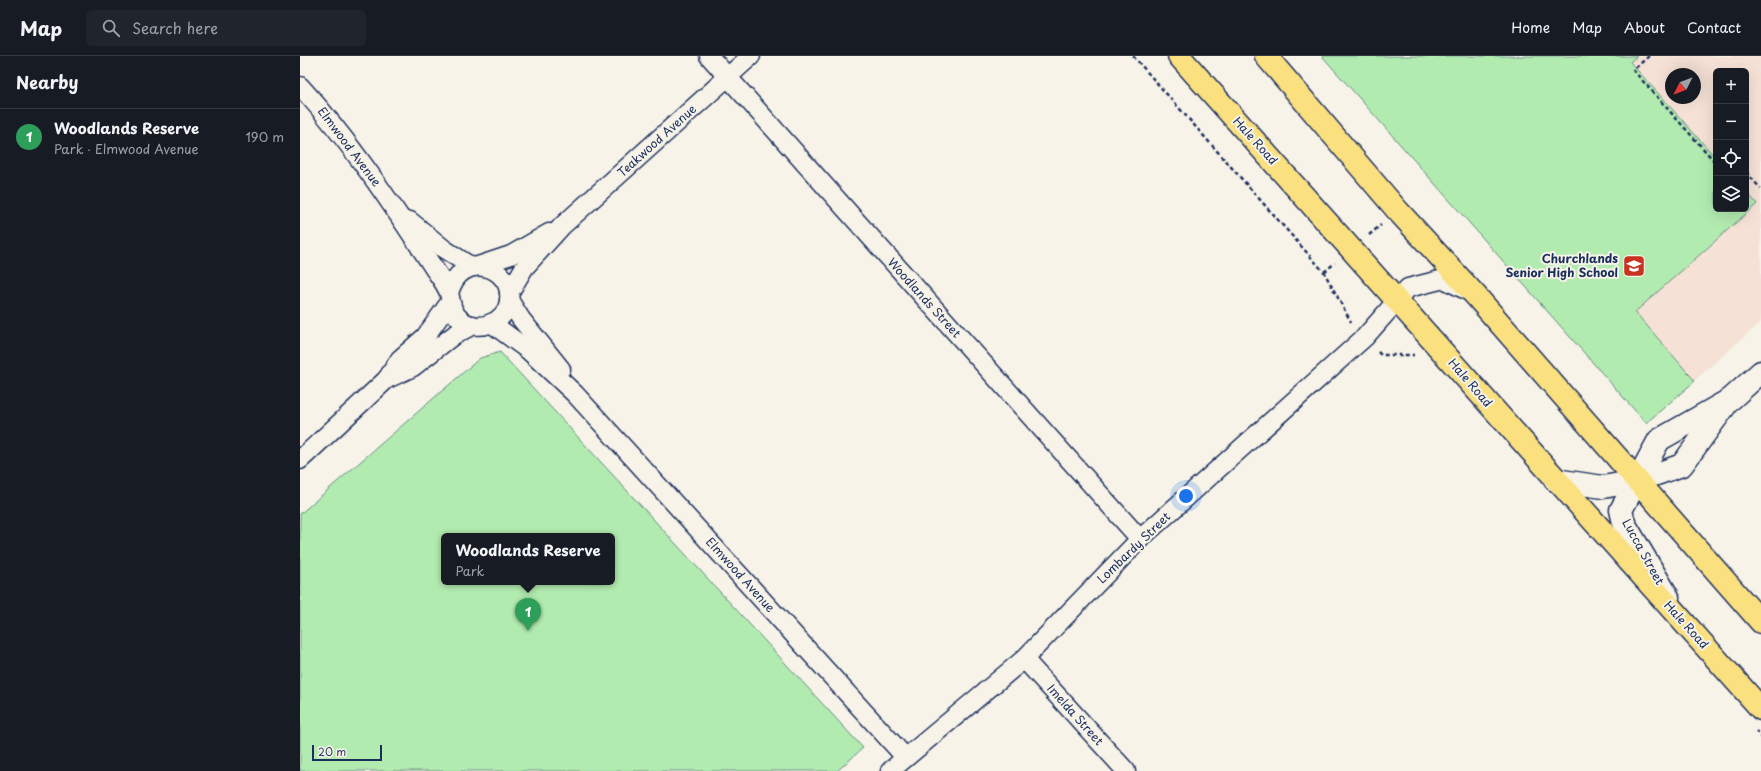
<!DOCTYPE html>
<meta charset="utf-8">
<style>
:root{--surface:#171b24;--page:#20242c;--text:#f1f3f6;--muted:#9ea1a6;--line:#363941;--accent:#c8321e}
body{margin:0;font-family:"Playpen Sans",sans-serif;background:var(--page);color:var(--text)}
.controls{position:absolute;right:12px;top:12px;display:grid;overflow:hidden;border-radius:6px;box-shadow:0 4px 16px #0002}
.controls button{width:36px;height:36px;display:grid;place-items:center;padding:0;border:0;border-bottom:1px solid var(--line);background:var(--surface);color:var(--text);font:20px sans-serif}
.compass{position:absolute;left:1365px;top:12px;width:36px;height:36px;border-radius:50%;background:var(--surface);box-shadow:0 4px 16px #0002;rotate:228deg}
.scale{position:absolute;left:12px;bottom:10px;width:70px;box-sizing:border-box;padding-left:4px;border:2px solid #1b2f5e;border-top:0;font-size:11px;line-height:14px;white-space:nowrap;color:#1b2f5e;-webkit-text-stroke:3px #f7f3e8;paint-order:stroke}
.you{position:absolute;left:886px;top:440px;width:14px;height:14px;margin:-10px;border:3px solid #fff;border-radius:50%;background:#1a73e8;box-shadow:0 0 0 6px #1a73e833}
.badge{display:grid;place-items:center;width:26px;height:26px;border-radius:50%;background:var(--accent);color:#fff;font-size:13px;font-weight:700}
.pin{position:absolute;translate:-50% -33px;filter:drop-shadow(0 1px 2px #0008)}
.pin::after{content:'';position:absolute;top:21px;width:14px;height:12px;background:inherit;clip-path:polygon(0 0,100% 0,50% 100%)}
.popup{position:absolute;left:141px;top:477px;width:174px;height:52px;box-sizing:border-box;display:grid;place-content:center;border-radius:6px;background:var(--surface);filter:drop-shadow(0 1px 3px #0005);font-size:13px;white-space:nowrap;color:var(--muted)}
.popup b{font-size:15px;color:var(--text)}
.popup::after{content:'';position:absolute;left:50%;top:100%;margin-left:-8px;border:8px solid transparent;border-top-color:var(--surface)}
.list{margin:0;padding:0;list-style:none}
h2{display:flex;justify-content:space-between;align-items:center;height:52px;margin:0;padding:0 16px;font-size:17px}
h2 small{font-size:13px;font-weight:400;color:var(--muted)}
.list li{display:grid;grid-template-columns:26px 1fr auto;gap:12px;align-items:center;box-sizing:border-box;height:56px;padding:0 16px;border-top:1px solid var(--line)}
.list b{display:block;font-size:15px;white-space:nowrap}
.list p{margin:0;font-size:13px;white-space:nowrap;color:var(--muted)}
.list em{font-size:13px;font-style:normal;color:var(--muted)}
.icon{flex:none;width:22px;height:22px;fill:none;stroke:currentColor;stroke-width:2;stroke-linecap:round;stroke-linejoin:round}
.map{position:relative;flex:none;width:1461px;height:715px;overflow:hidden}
header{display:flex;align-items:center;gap:24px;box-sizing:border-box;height:56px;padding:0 20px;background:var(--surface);border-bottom:1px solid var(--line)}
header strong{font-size:19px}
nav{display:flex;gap:22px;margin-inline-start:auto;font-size:14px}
.search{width:280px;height:36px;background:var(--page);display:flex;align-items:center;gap:10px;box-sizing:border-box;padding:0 14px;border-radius:6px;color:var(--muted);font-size:15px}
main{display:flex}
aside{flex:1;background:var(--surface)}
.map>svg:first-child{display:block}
.built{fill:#f5e1d6;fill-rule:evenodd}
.green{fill:#b2ebaf;stroke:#668d86;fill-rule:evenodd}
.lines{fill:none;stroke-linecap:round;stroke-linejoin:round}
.street-casing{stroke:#1b2f5e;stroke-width:21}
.secondary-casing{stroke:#1b2f5e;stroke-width:25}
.primary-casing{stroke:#1b2f5e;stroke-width:25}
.path{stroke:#1b2f5e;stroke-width:2.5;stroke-dasharray:4 3;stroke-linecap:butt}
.street{stroke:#f7f3e8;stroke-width:18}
.secondary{stroke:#f7f3e8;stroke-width:22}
.primary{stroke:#fbe080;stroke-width:22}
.labels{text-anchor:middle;stroke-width:4;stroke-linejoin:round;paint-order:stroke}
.street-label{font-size:12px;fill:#1b2f5e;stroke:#f7f3e8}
.poi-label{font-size:12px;font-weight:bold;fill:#1b2f5e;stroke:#f7f3e8;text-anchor:end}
</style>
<header>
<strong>Map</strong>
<div class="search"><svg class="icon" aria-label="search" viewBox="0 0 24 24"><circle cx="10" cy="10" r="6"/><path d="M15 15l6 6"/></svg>Search here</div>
<nav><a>Home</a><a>Map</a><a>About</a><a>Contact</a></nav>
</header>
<main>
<aside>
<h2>Nearby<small></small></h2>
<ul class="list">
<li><span class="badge" style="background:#2e9e5b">1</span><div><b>Woodlands Reserve</b><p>Park · Elmwood Avenue</p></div><em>190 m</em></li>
</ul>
</aside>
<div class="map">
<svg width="1461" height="715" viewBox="0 0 1461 715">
<rect width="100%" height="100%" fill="#f7f3e8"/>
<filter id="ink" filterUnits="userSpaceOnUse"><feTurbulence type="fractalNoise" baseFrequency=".025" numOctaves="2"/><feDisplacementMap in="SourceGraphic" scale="8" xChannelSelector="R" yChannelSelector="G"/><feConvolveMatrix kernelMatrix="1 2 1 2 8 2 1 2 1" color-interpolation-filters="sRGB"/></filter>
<g filter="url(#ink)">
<path class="built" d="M1022,0H1461V266L1346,367ZM1416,15H1446V153H1416ZM1371,18H1395V42H1371Z"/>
<g class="green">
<path d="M1022,0H1337L1330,6L1416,102V153H1446V135L1457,148L1335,256L1395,325L1346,367Z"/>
<path d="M200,296L563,692L537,715H0V458L180,302ZM144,480H312V526H144Z"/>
</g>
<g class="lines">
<g class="street-casing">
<g id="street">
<path d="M409,0L840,483"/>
<path d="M0,30C51,86 93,150 135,214C140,221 146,229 149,237C152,248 151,256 161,264C178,277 205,267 209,246C215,209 159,193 149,238"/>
<path d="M110,165L144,193L172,211"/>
<path d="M178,210L211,199L249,177"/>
<path d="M209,237L224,212L262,170L451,0"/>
<path d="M209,244L221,263L261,313"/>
<path d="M191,267L228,294L275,338L605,701"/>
<path d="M87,323L113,311L154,279L173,269"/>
<path d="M0,404L87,323L100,303L125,281L150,246"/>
<path d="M724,603L826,715"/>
<path d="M590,715L724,603L840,483L1065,281L1108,232L1144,223L1168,235"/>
</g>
</g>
<g class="secondary-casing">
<g id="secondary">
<path d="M1255,424L1303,431L1337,425L1382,409L1425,350"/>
<path d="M1368,541L1324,467L1321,454L1359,384L1431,343L1461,316"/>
</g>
</g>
<g class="primary-casing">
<g id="primary">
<path d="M879,0L1461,653"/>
<path d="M966,0L1098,155L1176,240L1461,566"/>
</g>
</g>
<g class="path">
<path d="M833,0L1024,216L1051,266"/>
<path d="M1349,0L1333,14L1416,107"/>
<path d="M1446,116L1461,133"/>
<path d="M1069,179L1081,169"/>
<path d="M1024,216L1035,207"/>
<path d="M1078,296L1081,299H1114"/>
<path d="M1456,675L1461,681"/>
</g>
<use href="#street" class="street"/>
<use href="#secondary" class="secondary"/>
<use href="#primary" class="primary"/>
</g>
</g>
<defs>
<g id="school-square" transform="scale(1.15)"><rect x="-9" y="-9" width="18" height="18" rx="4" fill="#c8321e" stroke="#f7f3e8"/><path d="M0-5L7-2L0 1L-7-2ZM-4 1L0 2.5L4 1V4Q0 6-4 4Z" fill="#fff"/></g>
</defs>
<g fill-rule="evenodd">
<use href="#school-square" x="1334" y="210"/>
</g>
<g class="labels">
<g class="street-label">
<text transform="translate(357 85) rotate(-42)" y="4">Teakwood Avenue</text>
<text transform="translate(955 85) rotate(48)" y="4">Hale Road</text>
<text transform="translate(49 91) rotate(53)" y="4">Elmwood Avenue</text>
<text transform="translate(624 242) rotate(48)" y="4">Woodlands Street</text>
<text transform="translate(1170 327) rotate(49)" y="4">Hale Road</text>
<text transform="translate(834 492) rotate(-44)" y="4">Lombardy Street</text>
<text transform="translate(1343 496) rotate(61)" y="4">Lucca Street</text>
<text transform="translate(440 519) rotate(48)" y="4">Elmwood Avenue</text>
<text transform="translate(1386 569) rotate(48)" y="4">Hale Road</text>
<text transform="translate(775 659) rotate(48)" y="4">Imelda Street</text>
</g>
<g class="poi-label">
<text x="1318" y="207">Churchlands<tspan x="1318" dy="14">Senior High School</tspan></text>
</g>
</g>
</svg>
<div class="controls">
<button>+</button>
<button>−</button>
<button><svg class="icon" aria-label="locate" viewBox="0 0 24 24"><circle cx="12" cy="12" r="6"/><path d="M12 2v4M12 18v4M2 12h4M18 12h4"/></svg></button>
<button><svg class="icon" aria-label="layers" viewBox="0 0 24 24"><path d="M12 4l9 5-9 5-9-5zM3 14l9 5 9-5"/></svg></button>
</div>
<svg class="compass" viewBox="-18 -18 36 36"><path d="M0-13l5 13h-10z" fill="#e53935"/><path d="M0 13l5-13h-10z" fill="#9ea1a6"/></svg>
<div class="scale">20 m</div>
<div class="you"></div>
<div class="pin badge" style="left:228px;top:575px;background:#2e9e5b">1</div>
<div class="popup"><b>Woodlands Reserve</b>Park</div>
</div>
</main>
